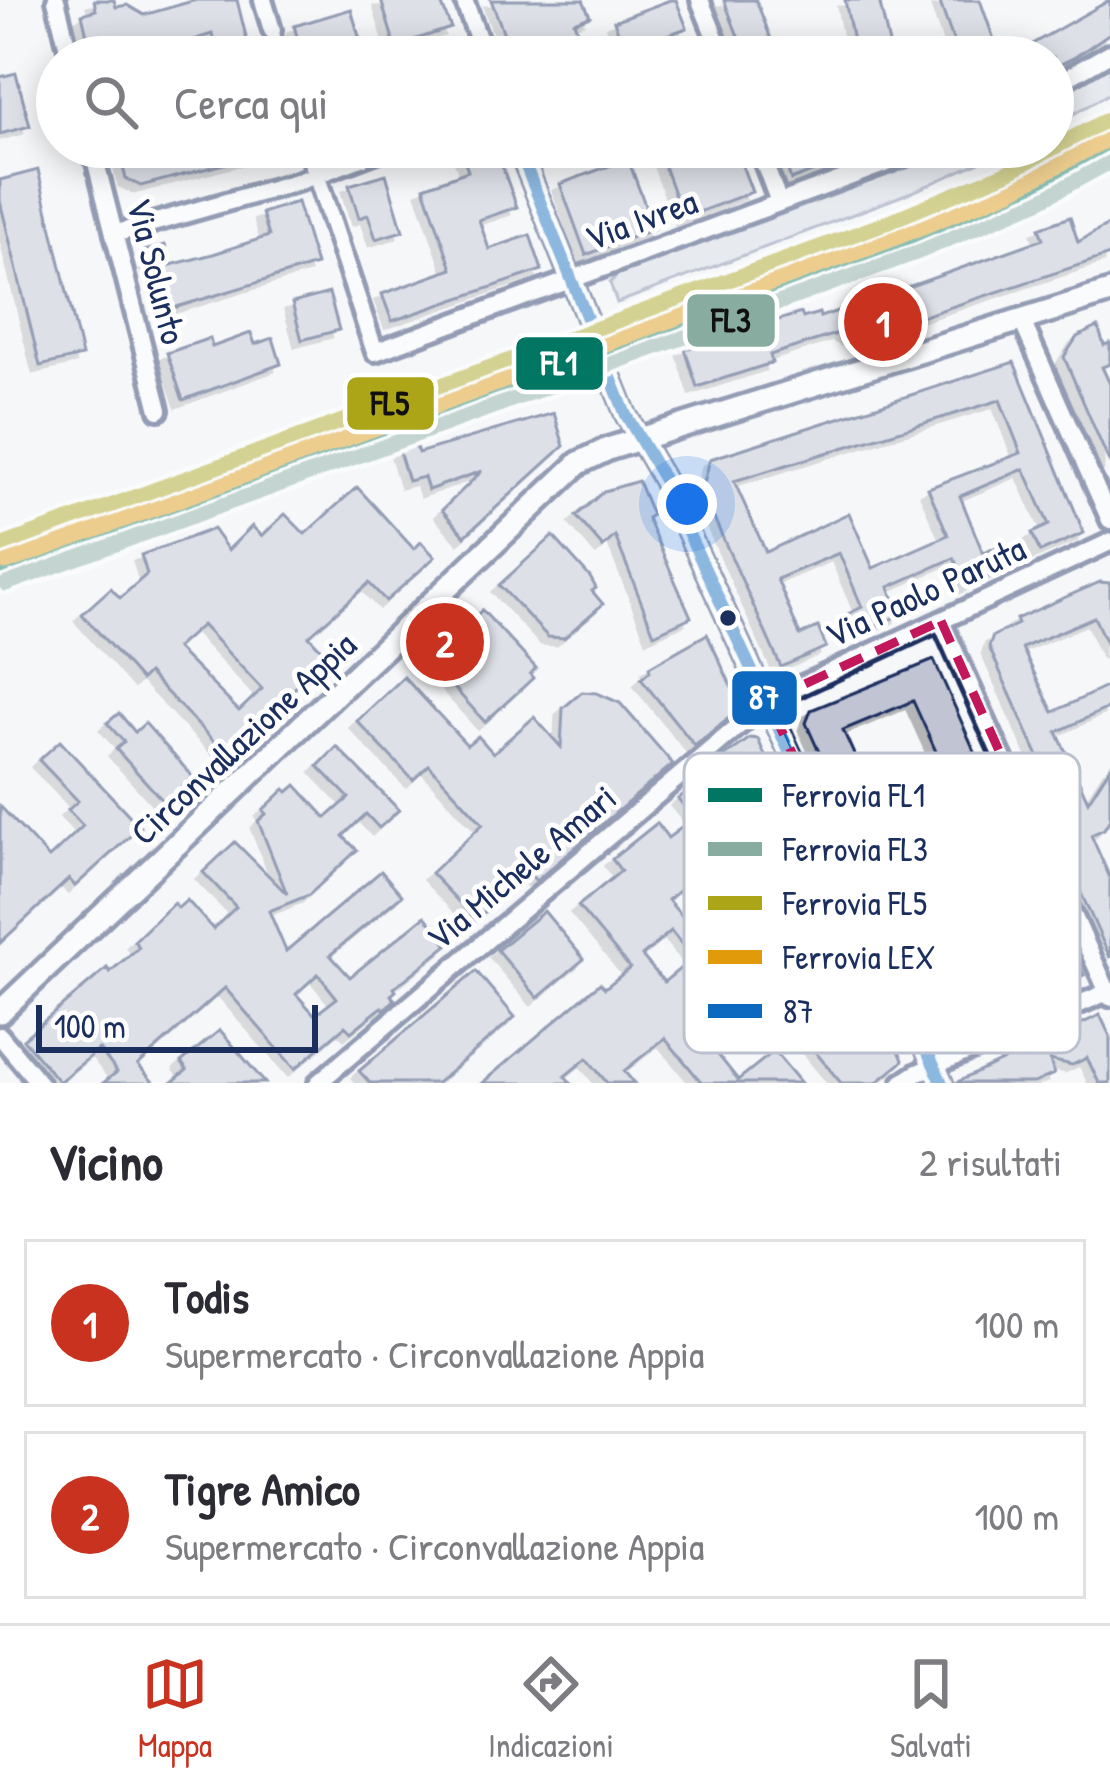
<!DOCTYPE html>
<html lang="it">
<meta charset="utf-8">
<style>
:root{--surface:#fff;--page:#f7f7f7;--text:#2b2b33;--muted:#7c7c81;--line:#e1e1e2;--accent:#c8321e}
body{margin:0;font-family:"Patrick Hand",sans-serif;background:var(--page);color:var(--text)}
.scale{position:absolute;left:36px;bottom:30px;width:282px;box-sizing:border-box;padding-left:12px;border:6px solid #1b2f5e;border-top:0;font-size:33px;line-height:42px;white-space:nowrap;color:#1b2f5e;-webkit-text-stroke:9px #fff;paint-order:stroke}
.you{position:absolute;left:687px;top:504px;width:42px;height:42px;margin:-30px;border:9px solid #fff;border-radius:50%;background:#1a73e8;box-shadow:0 0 0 18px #1a73e833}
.badge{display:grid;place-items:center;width:78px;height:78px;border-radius:50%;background:var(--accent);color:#fff;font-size:39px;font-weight:700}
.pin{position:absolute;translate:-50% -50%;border:6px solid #fff;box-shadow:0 3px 12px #0006}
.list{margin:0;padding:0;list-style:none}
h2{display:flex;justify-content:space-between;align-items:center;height:156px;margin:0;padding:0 48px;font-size:51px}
h2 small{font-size:39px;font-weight:400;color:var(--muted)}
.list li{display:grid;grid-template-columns:78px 1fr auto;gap:36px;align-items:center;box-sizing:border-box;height:168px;margin:0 24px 24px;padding:0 24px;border:3px solid var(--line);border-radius:0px}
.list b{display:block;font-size:45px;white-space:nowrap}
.list p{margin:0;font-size:39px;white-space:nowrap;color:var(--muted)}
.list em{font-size:39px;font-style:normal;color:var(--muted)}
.icon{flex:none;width:66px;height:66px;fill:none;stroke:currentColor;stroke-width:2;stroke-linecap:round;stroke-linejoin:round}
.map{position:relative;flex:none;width:1110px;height:1083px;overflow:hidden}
.search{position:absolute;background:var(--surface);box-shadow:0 6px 30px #0003;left:36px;right:36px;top:36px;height:132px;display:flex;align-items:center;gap:30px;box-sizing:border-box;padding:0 42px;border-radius:66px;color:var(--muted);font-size:45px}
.sheet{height:540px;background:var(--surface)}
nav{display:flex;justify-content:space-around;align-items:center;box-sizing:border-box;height:168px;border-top:3px solid var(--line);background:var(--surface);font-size:33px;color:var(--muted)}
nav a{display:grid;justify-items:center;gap:6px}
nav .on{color:var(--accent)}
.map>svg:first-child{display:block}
.green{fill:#d6d9e2;stroke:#7884a0;stroke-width:3}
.building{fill:#c0c4d3;stroke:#1b2f5e;stroke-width:3;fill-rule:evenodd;filter:url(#shadow)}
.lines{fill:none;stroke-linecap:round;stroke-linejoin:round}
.pedestrian-casing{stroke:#1b2f5e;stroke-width:21}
.minor-casing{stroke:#1b2f5e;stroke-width:26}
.tertiary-casing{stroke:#1b2f5e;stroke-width:30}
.pedestrian{stroke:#fff;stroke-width:12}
.minor{stroke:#fff;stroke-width:16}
.tertiary{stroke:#fff;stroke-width:21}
.bus-1-casing{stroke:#fff;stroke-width:21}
.bus-1{stroke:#0c69bf;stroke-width:12}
.rail-1-casing{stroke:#fff;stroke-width:24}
.rail-2-casing{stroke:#fff;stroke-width:24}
.rail-3-casing{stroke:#fff;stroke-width:24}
.rail-4-casing{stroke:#fff;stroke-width:24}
.rail-1{stroke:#007663;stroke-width:15}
.rail-2{stroke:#88aca0;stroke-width:15}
.rail-3{stroke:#aca518;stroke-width:15}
.rail-4{stroke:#e19a09;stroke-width:15}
.marked{fill:none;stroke:#c2185b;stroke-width:9;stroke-dasharray:24 15;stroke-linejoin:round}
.bus-dot{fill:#1b2f5e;stroke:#fff;stroke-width:4.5}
.labels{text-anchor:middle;stroke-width:10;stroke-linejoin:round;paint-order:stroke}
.street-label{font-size:36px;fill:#1b2f5e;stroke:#fff}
.key{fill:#fff;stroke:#bbc1cf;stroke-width:3}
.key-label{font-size:33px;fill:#1b2f5e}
.line-badge{stroke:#fff;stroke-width:4.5}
.badge-label{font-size:33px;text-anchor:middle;font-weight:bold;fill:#fff}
.pale-badge-label{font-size:33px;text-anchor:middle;font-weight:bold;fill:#111}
</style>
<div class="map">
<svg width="1110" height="1083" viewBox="0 0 1110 1083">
<defs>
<filter id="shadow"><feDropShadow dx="-7" dy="7" stdDeviation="0" flood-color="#0004"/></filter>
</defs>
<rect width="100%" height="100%" fill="#f6f7f9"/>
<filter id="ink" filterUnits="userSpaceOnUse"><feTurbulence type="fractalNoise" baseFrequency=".00833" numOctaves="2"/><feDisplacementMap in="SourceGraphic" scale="24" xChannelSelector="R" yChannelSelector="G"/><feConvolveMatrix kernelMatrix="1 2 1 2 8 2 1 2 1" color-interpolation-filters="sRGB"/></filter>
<g filter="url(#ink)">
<g class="green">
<path d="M1110,58V93L1053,126V93Z"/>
<path d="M940,147H1013L917,190L617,303L610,283L624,267Z"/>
</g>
<g class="building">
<path d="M94,0H114L116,7L127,5L144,15L196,0H237L251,57H218L212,34L166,49L167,54L155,57H92L82,14L96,10Z"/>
<path d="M381,0H440L451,28L395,46Z"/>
<path d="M491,0H583L590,16L574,22L587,57H513Z"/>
<path d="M670,0H676L687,28L625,50L614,21Z"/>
<path d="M724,0H756L778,57H746Z"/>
<path d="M845,0H879L892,57H856Z"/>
<path d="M939,0H980L1000,57H959Z"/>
<path d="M1110,0V33L1075,57L1053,68V57H1009Z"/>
<path d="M351,9L365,57H303L294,26Z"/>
<path d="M16,73L30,126L0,134V77Z"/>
<path d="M118,147H268L269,152L141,186L126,179Z"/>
<path d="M460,147H495L517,207L479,220L489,249L530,235L542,270L392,321L382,294L452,269L424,187L468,171Z"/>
<path d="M657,147H735L752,192L683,218Z"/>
<path d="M781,147H874V148L791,180Z"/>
<path d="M628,159L654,229L586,255L560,184Z"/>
<path d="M38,170L82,356L40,366L0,201V180Z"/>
<path d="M386,174L403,231L376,239L368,215L359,218L349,185Z"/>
<path d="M297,202L316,265L170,309L159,270L150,272L144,251L165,245L171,265L213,254L269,236L262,213Z"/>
<path d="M1070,217L1078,242L1110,224V255L902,323L848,338L839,333L808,343L770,355L772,363L697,387L685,349L801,313L803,318L819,313L820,317L922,282L1043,239L1039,228Z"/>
<path d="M329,293L339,330L302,340L292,303Z"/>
<path d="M1098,327L1104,345L1110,343V364L1102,367L1110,384V464L1064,357L1077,337Z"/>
<path d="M251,333L255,344L273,338L281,364L183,400L167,353L210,338L212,347Z"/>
<path d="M1014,362L1084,533L1040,552L1032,533L1049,525L1024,469L960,496L983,553L1000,546L1009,567L966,586L954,558L889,587L900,615L857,634L848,614L862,607L839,553L777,579L800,635L818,627L826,647L781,667L699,485L704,483L710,459ZM1000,400L1021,453L928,488L948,535L873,568L849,513L766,552L734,481Z"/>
<path d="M554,413L564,446L465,536L442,510L482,471L428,490L424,477L408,481L399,451L416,446L418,453Z"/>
<path d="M638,481L652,515L647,518L691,617L654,634L615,536L603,547L576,516L604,491Z"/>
<path d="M357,487L414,549L421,542L435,557L386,601L369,583L309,636L329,658L223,751L148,673L141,680L82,614L111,588L120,598L147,574L141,555L213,529L228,550L252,526L262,536L285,514L305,534ZM202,625L262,689L239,711L176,648Z"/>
<path d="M553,536L590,577L596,588L592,591L603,604L564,638L548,637L499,585Z"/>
<path d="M1100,582L1110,583V652L1094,617L1022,648L1053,712L1110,685V707L1057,732L1088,801L1110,767V819L1104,829L1091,835L1110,878V958L1061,848L1076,841L989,647L993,636L1018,624L1016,619Z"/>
<path d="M482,610L536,668L530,674L533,678L485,722L429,660L435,655L429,649L471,611L476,616Z"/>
<path d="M707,634L741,707L695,746L641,679L650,671L649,667Z"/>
<path d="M934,660L1010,831L881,890L806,723L811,710ZM913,701L943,767L874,799L843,730ZM952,781L971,823L900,855L881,814Z"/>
<path d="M404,677L467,745L478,736L493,753L534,717L561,747L563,708L582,692L597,693L620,703L673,764L536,881L528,872L476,920L431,873L483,824L429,765L413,780L357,721Z"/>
<path d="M119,713L135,732L145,723L193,777L165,803L116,749L124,742L107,723Z"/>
<path d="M750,738L758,739L784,801L753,828L710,767Z"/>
<path d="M60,741L140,827L75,886L69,879L0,943V806L49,858L83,826L68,810L78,801L39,760Z"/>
<path d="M337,747L399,810L379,828L366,814L343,836L357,850L309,895L269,911L286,951L381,871L402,895L330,955L350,977L425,916L448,945L394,988L396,991L391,995L395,1000L384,1009L382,1007L351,1032L345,1026L295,1069L225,988L138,1065L154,1083H103L117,1072L99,1049L59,1082L23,1039L107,968L110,972L139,947L134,941L174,903L178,908L187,900L213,929L236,907L203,872L235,842L287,894L258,821L266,814L263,810L285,789L288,792L296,785L326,818L349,798L318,766ZM318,974L337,998L315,1015L296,994Z"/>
<path d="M692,787L734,836L694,869L698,874L668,900L684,919L791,833L812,859L808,862L823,880L819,883L835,904L801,934L847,989L860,979L871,1003L877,1000L903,1060L901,1063L876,1083H841L798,1031L827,1008L809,986L777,1012L772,1006L715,1051L738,1080L774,1051L801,1083H702L665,1038L624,1071L634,1083H607L587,1058L565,1076L571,1083H482L600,983L605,988L630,968L578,906L621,871L612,859L657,823L668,838L694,818L678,799ZM671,931L693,958L664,982L642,956Z"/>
<path d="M1027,869L1036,890L1042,881L1084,975L947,1036L901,927ZM1017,910L1041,964L975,997L960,981L944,942Z"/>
<path d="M544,911L584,959L538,998L497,950Z"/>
<path d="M476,971L515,1017L437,1083H370L359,1071Z"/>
<path d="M1100,1015L1110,1036V1083H1099L1087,1058L1072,1065L1050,1060L1054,1074L1034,1083H955Z"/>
<path d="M220,1030L265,1083H171L187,1070L181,1062Z"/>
</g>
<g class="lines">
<g class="pedestrian-casing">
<path id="pedestrian" d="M272,30L280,57"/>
</g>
<g class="minor-casing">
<g id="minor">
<path d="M56,0L70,57"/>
<path d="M263,0L272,30"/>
<path d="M464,0L485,57"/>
<path d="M700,0L723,57"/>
<path d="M1053,86L1110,53"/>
<path d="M92,147L159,410"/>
<path d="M307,147L375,352L930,147"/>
<path d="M518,147L626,415L664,480L942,1083"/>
<path d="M758,147L779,202"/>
<path d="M114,234L300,181L390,147"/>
<path d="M1022,321L1110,520"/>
<path d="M941,621L1110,997"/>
<path d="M867,915L1038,838"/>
<path d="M0,1036L39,1083"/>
<path d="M318,1083L768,701L1110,542"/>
<path d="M902,1083L917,1073L1110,991"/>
</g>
</g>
<g class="tertiary-casing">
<path id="tertiary" d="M0,1012L579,463L608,449L1110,292"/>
</g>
<use href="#pedestrian" class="pedestrian"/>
<use href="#minor" class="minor"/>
<use href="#tertiary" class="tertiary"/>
<g class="bus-1-casing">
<path id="bus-1" d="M518,147L626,415L664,480L942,1083"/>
</g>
<use href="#bus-1" class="bus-1"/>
<g class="rail-1-casing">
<path id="rail-1" d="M0,567L910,236L1032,184L1110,141"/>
</g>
<g class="rail-2-casing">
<path id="rail-2" d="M6,584L916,253L1039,201L1110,162"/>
</g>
<g class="rail-3-casing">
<path id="rail-3" d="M0,546L880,225L1006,173L1110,118"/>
</g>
<g class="rail-4-casing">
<path id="rail-4" d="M6,563L886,242L1013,190L1110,138"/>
</g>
<use href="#rail-1" class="rail-1"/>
<use href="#rail-2" class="rail-2"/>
<use href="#rail-3" class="rail-3"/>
<use href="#rail-4" class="rail-4"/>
</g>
</g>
<path d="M0 0H1110V1083H0ZM941,621L1038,838L867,915L768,701Z" fill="#f6f7f9" fill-opacity=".55" fill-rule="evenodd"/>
<path class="marked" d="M941,621L1038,838L867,915L768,701Z"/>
<circle class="bus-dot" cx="728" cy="618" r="10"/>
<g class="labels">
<g class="street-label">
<text transform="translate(641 219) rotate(-20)" y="13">Via Ivrea</text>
<text transform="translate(157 271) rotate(76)" y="13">Via Solunto</text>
<text transform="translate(925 591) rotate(-25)" y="13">Via Paolo Paruta</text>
<text transform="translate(243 738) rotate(-43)" y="13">Circonvallazione Appia</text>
<text transform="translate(521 867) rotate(-40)" y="13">Via Michele Amari</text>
</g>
</g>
<rect x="684" y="753" width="396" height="300" rx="18" class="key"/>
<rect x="708" y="788" width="54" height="14" fill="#007663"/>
<rect x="708" y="842" width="54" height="14" fill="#88aca0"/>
<rect x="708" y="896" width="54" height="14" fill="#aca518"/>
<rect x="708" y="950" width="54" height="14" fill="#e19a09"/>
<rect x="708" y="1004" width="54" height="14" fill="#0c69bf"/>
<g class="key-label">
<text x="783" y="807">Ferrovia FL1</text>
<text x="783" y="861">Ferrovia FL3</text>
<text x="783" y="915">Ferrovia FL5</text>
<text x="783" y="969">Ferrovia LEX</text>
<text x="783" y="1023">87</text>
</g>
<g class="line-badge">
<rect x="685" y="292" width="92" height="57" rx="12" fill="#88aca0"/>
<rect x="514" y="335" width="91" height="57" rx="12" fill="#007663"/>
<rect x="345" y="375" width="91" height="57" rx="12" fill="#aca518"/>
<rect x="730" y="669" width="69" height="58" rx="12" fill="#0c69bf"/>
</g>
<g class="badge-label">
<text x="559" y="375">FL1</text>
<text x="764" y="709">87</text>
</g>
<g class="pale-badge-label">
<text x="731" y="332">FL3</text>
<text x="390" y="415">FL5</text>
</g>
</svg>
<div class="scale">100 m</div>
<div class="you"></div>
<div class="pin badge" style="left:883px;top:322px">1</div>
<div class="pin badge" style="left:445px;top:642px">2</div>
<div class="search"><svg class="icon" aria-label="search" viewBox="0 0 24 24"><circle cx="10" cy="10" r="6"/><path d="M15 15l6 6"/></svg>Cerca qui</div>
</div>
<section class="sheet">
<h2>Vicino<small>2 risultati</small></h2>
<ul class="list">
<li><span class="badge">1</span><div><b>Todis</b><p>Supermercato · Circonvallazione Appia</p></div><em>100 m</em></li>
<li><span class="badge">2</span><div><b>Tigre Amico</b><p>Supermercato · Circonvallazione Appia</p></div><em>100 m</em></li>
</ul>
</section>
<nav>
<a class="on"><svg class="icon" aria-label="map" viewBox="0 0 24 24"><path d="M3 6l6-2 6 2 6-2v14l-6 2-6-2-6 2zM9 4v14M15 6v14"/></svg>Mappa</a>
<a><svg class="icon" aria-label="directions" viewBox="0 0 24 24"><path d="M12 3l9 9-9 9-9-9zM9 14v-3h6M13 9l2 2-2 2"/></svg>Indicazioni</a>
<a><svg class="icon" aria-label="saved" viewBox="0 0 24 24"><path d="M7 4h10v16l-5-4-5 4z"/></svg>Salvati</a>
</nav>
